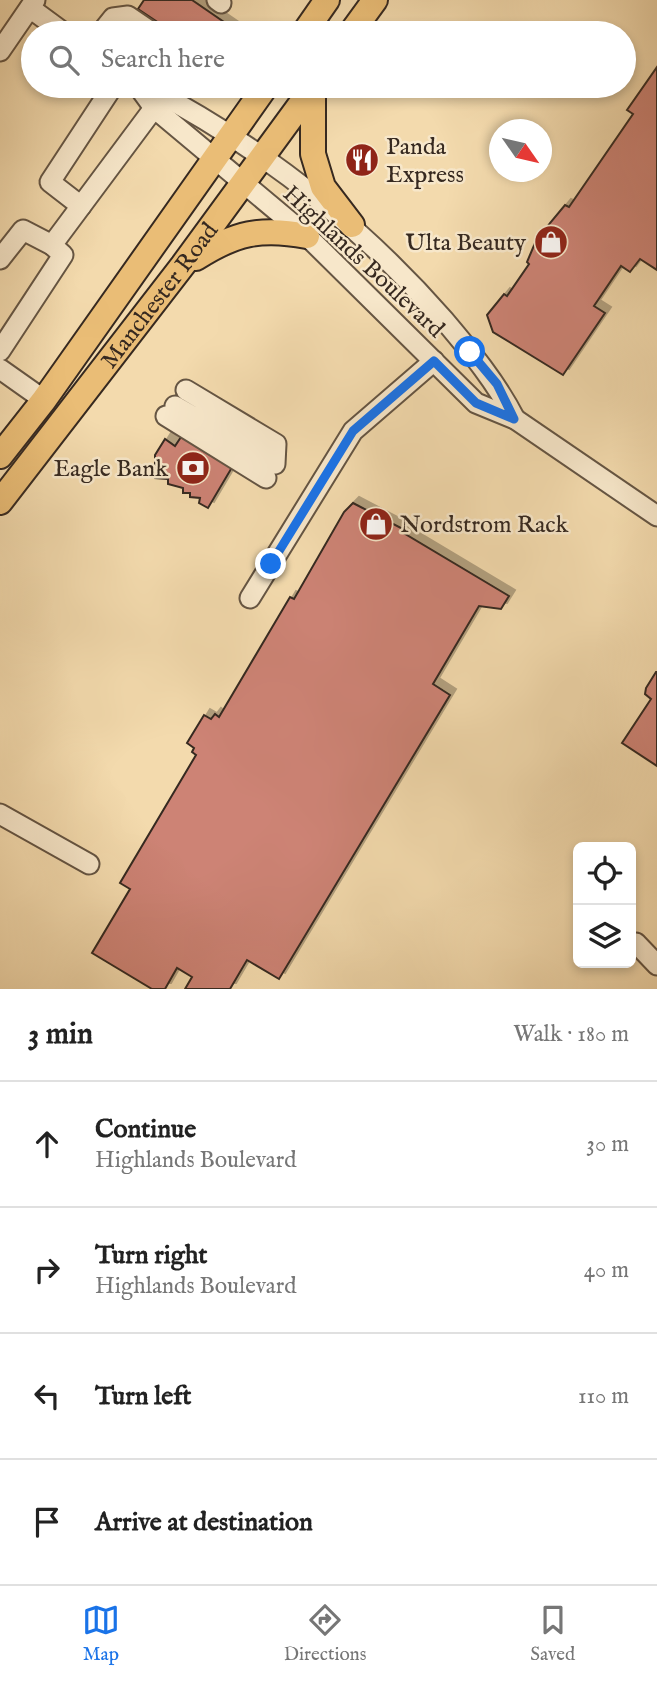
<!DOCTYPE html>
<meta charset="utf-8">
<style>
:root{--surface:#fff;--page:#f2f2f2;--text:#222;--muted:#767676;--line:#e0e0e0;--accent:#1a73e8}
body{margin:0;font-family:"IM FELL English",serif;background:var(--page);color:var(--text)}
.controls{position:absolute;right:21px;bottom:21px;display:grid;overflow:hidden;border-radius:10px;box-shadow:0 4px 10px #0003}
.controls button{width:63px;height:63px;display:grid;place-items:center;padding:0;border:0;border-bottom:2px solid var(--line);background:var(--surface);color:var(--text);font:35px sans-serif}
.compass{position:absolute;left:489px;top:119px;width:63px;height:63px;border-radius:50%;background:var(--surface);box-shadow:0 4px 10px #0003;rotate:124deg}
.stop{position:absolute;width:21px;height:21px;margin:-16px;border:5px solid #1a73e8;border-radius:50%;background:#fff}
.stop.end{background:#1a73e8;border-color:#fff;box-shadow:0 2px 7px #0008}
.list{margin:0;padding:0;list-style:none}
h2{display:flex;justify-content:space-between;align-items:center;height:91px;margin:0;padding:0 28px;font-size:30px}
h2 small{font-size:23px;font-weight:400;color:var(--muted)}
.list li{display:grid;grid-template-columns:46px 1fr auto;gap:21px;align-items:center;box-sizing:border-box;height:126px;padding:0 28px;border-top:2px solid var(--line)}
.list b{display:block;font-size:26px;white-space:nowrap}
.list p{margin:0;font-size:23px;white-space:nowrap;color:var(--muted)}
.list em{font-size:23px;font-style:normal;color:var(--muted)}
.icon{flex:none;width:38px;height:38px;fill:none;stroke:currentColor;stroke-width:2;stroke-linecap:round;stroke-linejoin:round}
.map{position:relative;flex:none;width:657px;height:989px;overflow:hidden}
.search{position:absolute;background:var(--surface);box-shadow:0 4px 10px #0003;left:21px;right:21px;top:21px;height:77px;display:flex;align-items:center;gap:18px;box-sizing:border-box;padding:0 24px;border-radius:38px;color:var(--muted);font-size:26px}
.sheet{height:595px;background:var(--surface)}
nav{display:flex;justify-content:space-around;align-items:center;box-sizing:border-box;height:98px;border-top:2px solid var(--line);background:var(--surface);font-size:19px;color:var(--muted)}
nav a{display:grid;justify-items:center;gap:4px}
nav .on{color:var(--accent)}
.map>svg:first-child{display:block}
.building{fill:#cd8374;stroke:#362920;stroke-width:2;filter:url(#shadow)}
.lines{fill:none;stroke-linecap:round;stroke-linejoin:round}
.minor-casing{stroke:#655543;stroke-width:23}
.major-casing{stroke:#362920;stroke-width:28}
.minor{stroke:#f7e7ca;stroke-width:19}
.major{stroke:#eabd76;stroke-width:24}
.route{stroke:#1a73e8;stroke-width:9}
.labels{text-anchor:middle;stroke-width:5;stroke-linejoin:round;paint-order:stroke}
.poi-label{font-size:24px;fill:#362920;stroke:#f7e7ca;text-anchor:start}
.street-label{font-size:24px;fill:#362920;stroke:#f7e7ca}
</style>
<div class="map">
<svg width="657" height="989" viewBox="0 0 657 989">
<defs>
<filter id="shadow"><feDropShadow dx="6" dy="-6" stdDeviation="0" flood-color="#0004"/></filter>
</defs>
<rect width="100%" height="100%" fill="#f3daad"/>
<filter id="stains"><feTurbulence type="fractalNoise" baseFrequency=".00286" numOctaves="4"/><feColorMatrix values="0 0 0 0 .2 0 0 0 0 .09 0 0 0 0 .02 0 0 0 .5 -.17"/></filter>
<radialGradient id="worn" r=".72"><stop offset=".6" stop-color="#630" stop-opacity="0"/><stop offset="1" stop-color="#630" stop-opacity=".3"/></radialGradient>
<g class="building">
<path d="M144,0H192L240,33H174L138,9Z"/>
<path d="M657,67V270L640,259L630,272L621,266L594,306L605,313L563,375L493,332L487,315L504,294L507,296L529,264L527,262L535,243L550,223L565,205L569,207L633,114L627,110Z"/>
<path d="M181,437L234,464L208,508L199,503L200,498L190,497V493H183V488L168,484V479L155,478V455L165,439L175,446Z"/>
<path d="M353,503L403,529L402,532L509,596L501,609L479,606L433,684L450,695L279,979L247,960L230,989H185L192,977L177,968L165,989H152L92,953L130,889L120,883L196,755L192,752L194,748L187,743L204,715L211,719L215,714L219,717L290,597L294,599L344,512Z"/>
<path d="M656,672H657V766L622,743L651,699L645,694L646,688Z"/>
</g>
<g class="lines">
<g class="minor-casing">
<g id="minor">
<path d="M217,0L221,3"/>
<path d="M30,8L64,33"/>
<path d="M101,33L113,18L128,16L153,33"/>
<path d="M0,51L35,0"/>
<path d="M138,86L154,108L307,236L476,403L515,419L657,516"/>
<path d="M145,86C258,145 360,224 444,320C471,352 496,382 515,419"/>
<path d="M81,206L50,182L113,86"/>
<path d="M0,259L23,230L52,245"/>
<path d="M0,351L63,255L52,245L154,108"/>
<path d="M0,369L44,400"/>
<path d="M175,406L275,464L276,444L186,390"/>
<path d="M166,416L266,478"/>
<path d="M250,598L353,431L434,361"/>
<path d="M0,814L89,864"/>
<path d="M636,943L657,965"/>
</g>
</g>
<g class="major-casing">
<g id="major">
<path d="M304,33L327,0"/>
<path d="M351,33L375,0"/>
<path d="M313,87V154L323,187L352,225"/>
<path d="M196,258C235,233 261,227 307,236"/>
<path d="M0,456L44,400L266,86"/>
<path id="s1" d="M0,502L183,265L314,86"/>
</g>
</g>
<use href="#minor" class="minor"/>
<use href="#major" class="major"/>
</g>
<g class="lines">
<path class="route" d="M271,564L353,431L434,361L476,403L514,419L497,384L470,352"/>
</g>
<defs>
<g id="restaurant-disc" transform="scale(1.75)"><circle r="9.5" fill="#8f2418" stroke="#f7e7ca"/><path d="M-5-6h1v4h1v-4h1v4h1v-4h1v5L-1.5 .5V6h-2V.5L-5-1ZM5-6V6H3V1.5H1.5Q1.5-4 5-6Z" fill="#fff"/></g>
<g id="shop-disc" transform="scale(1.75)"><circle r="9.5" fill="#8f2418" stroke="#f7e7ca"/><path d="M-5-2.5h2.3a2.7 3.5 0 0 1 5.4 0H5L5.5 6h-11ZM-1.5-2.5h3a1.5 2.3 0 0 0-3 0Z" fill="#fff"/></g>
<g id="bank-disc" transform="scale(1.75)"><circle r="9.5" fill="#8f2418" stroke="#f7e7ca"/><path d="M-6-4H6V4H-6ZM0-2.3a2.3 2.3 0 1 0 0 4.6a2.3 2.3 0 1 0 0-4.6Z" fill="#fff"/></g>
</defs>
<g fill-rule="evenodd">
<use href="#restaurant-disc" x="362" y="160"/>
<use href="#shop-disc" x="551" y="242"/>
<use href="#bank-disc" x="193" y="468"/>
<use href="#shop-disc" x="376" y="524"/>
</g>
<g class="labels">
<g class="poi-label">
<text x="386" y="154">Panda<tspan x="386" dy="28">Express</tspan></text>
<text x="526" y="250" text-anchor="end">Ulta Beauty</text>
<text x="168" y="476" text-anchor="end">Eagle Bank</text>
<text x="400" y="532">Nordstrom Rack</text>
</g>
<g class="street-label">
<text transform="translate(364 261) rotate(43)" y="8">Highlands Boulevard</text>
<text dy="8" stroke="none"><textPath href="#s1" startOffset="261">Manchester Road</textPath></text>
</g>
</g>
<rect width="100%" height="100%" filter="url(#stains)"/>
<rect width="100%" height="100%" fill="url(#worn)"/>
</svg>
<div class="controls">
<button><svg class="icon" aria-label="locate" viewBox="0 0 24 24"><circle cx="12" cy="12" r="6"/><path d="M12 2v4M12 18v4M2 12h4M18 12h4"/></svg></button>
<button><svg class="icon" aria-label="layers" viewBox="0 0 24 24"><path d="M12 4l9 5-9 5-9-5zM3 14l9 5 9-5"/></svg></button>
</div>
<svg class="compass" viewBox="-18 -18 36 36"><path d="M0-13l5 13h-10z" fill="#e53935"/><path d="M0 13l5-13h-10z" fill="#767676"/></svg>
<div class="stop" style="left:470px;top:352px"></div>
<div class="stop end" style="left:271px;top:564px"></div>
<div class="search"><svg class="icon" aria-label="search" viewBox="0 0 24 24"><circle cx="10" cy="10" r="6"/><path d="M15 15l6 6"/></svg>Search here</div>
</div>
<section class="sheet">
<h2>3 min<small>Walk · 180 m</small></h2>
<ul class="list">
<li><svg class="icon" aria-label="ahead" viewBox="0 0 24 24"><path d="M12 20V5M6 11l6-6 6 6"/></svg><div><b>Continue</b><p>Highlands Boulevard</p></div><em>30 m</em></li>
<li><svg class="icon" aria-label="right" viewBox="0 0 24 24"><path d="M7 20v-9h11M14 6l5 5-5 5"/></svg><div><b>Turn right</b><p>Highlands Boulevard</p></div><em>40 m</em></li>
<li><svg class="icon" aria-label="left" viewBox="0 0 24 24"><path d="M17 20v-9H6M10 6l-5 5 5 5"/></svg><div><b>Turn left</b></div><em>110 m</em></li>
<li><svg class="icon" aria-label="arrive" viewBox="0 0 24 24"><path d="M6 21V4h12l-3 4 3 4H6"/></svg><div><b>Arrive at destination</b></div></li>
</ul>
</section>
<nav>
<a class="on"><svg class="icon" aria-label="map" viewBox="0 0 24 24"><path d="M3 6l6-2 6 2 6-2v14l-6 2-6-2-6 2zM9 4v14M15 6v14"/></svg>Map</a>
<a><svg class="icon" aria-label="directions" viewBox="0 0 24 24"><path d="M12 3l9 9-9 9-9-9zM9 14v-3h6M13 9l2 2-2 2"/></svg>Directions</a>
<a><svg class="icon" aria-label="saved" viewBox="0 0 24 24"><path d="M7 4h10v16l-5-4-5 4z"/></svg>Saved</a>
</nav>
